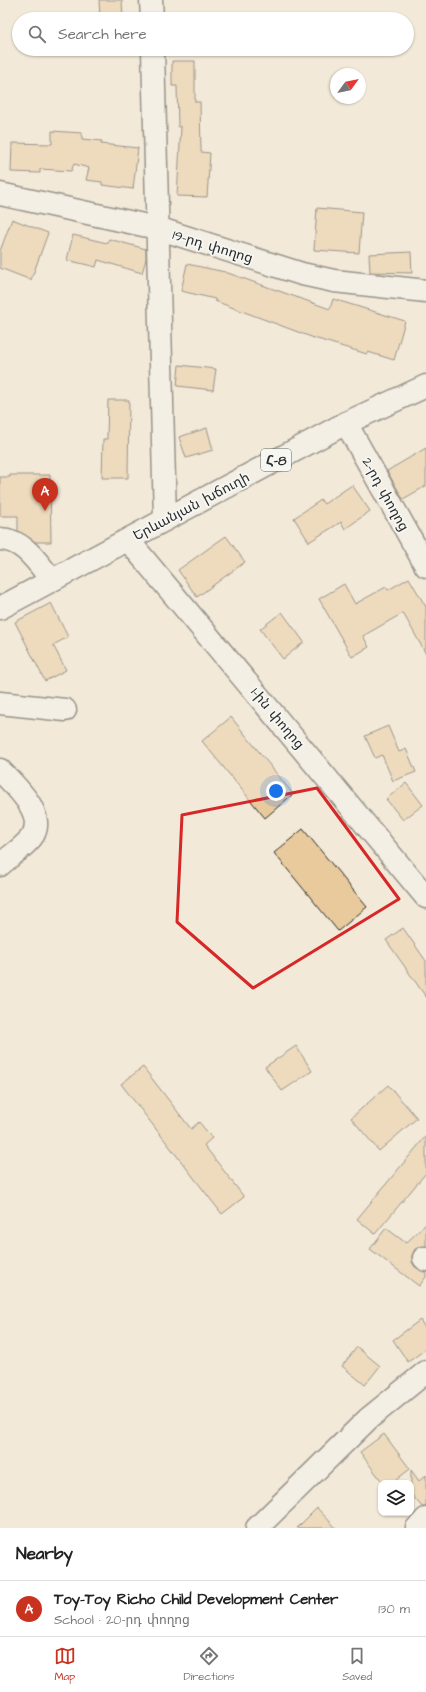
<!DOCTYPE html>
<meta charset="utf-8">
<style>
:root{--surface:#fff;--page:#f2f2f2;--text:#222;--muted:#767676;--line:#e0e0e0;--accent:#c8321e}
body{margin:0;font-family:"Architects Daughter","Noto Sans Armenian",sans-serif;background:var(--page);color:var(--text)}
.controls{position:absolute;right:12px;bottom:12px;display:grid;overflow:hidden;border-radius:8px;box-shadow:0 1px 3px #0004}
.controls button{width:36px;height:36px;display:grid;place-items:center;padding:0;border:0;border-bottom:1px solid var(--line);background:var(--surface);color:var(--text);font:20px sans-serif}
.compass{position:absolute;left:330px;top:68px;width:36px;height:36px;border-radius:50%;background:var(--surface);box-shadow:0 1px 3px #0004;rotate:57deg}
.you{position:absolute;left:276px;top:791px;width:14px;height:14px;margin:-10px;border:3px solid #fff;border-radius:50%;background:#1a73e8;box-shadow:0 0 0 6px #1a73e833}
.badge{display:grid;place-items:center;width:26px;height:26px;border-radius:50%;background:var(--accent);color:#fff;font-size:13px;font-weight:700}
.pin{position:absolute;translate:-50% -33px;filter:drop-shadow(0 1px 2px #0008)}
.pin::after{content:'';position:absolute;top:21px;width:14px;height:12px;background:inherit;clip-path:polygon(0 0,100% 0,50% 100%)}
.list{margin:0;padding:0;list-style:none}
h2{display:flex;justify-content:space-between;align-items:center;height:52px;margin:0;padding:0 16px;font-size:17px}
h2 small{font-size:13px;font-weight:400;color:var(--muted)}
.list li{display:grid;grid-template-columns:26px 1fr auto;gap:12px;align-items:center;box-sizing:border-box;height:56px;padding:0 16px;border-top:1px solid var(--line)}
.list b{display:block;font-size:15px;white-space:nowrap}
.list p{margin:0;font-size:13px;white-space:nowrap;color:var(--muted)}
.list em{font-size:13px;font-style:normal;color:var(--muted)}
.icon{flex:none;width:22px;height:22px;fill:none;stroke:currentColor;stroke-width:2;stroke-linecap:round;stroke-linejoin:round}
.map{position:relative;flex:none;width:426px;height:1528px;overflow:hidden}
.search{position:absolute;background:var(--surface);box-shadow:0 1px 3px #0004;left:12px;right:12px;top:12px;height:44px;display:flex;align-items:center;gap:10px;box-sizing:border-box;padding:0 14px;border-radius:22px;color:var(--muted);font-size:15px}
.sheet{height:108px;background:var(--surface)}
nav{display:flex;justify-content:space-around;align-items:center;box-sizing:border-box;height:56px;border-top:1px solid var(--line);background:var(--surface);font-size:11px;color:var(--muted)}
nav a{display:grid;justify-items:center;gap:2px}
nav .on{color:var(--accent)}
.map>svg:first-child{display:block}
.building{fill:#e9ca9c;stroke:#2b2b2b}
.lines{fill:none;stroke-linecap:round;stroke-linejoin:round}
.minor-casing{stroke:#2b2b2b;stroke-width:25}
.major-casing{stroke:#2b2b2b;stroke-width:25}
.minor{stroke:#f6f6f2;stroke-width:22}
.major{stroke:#f6f6f2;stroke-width:22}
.marked{fill:none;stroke:#d62828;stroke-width:3;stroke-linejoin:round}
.labels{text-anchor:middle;stroke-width:3.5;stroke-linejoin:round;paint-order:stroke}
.shield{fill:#f6f6f2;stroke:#686867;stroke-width:1}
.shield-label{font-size:13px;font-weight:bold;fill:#2b2b2b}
.street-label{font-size:14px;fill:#2b2b2b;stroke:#f6f6f2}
</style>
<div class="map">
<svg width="426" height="1528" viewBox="0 0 426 1528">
<rect width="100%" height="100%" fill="#f2e9d8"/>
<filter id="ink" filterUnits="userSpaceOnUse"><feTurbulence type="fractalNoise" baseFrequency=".025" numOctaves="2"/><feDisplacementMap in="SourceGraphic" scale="8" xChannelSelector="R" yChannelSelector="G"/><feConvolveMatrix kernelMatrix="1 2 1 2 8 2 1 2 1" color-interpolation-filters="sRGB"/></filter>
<g filter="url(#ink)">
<g class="building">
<path d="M99,0H122L123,18H100Z"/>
<path d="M172,61H195V102H200L201,152L210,153L207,197L177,196L181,127H178L177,86H172Z"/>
<path d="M52,131L82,133V139L102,141L101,144L138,148L133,189L102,185V182L86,180L89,168L74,164L71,171L40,169V173L11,172L12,143L52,144Z"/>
<path d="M317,208L362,212L359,253L314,250Z"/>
<path d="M12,219L48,233L31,280L0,268V251Z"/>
<path d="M73,235L107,243L109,239L146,249V259L142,273L98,260L96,267L67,260Z"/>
<path d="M411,252L412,273L370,272L369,254Z"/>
<path d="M187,264L225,272L330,309L333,299L405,321L394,360L368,352L367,354L314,338L215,301V299L181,291Z"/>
<path d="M179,365L216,369L213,390L177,386Z"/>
<path d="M108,400H129L128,478H102L103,439H107Z"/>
<path d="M207,428L213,450L186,458L179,437Z"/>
<path d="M426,448V486L403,499L387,471Z"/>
<path d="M10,475H50L51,542H35L18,531V516H0V477H10Z"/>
<path d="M352,485L370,511L345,529L341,522L309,542L294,518L321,500L324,504Z"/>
<path d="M226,536L245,562L197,597L178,570Z"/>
<path d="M409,578L426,607V654L403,613L363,636L369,647L352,657L319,599L344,584L355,604L386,587L388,590Z"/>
<path d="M51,603L68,637L53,645L66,670L45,681L15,622Z"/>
<path d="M282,612L304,642L283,659L260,629Z"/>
<path d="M231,717L293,794L265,818L202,741Z"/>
<path d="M388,726L399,752L406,749L416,772L393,781L382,755L375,758L365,736Z"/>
<path d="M406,783L423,805L403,820L386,799Z"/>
<path d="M303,829L367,907L338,931L274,853Z"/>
<path d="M403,928L426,961V997L386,940Z"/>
<path d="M296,1046L312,1071L282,1091L265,1067Z"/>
<path d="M143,1067L191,1129L199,1122L212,1138L204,1145L244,1197L222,1214L121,1084Z"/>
<path d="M388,1085L417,1118L379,1151L351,1118Z"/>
<path d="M426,1136V1173L375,1234L357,1219Z"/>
<path d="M426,1224V1246L415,1249L412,1255V1262L415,1267L426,1272V1277L419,1286L370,1249L386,1228L406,1243Z"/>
<path d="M420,1320L426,1329V1349L408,1362L393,1340Z"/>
<path d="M357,1347L380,1366L365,1385L342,1366Z"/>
<path d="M384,1434L410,1469L392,1483H383L360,1452Z"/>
<path d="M411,1470L419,1481L426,1475V1507H422L411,1494Z"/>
<path d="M317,1508L336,1528H297Z"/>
</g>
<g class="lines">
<g class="minor-casing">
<g id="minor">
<path d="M151,0L152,19"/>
<path d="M153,49L165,519"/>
<path d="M0,194L157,228L302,274L334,281L426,291"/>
<path d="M346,423L426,566"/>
<path d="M0,539C24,540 37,562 51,579"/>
<path d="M0,703L65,710"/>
<path d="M0,770C14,785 49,815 31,838C23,848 10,856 0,865"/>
<path d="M424,1258L426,1260"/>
<path d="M257,1528L368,1419L426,1372"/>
<path d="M417,1528L426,1519"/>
</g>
</g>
<g class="major-casing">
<g id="major">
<path d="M128,540L426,897"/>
<path d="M0,608L346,423L426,386"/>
</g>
</g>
<use href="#minor" class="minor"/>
<use href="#major" class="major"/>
</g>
</g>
<path d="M0 0H426V1528H0ZM317,788L399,899L253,988L177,922L182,815Z" fill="#f2e9d8" fill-opacity=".55" fill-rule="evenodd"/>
<path class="marked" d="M317,788L399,899L253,988L177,922L182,815Z"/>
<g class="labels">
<rect class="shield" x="261" y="449" width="30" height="22" rx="3"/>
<g class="shield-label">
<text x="276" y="465">Հ-8</text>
</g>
<g class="street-label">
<text transform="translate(213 246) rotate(17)" y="5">19-րդ փողոց</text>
<text transform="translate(386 494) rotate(61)" y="5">2-րդ փողոց</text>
<text transform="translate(191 506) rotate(-28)" y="5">Երևանյան խճուղի</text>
<text transform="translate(278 718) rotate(50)" y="5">1-ին փողոց</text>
</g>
</g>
</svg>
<div class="controls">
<button><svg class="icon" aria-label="layers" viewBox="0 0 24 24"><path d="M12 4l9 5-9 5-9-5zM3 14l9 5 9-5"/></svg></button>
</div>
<svg class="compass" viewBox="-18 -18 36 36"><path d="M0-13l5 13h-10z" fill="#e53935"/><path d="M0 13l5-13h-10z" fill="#767676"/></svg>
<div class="you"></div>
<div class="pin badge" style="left:45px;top:511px">A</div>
<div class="search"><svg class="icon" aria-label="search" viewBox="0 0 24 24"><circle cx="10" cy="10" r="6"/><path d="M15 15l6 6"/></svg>Search here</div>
</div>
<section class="sheet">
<h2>Nearby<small></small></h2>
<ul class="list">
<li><span class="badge">A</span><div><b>Toy-Toy Richo Child Development Center</b><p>School · 20-րդ փողոց</p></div><em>130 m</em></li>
</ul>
</section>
<nav>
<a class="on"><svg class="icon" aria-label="map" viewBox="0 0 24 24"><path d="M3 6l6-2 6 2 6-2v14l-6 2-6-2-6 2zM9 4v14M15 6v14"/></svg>Map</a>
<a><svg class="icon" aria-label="directions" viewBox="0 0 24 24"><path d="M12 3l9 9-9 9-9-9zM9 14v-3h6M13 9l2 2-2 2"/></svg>Directions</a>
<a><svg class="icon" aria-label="saved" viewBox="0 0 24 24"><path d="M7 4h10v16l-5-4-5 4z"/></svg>Saved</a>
</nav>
